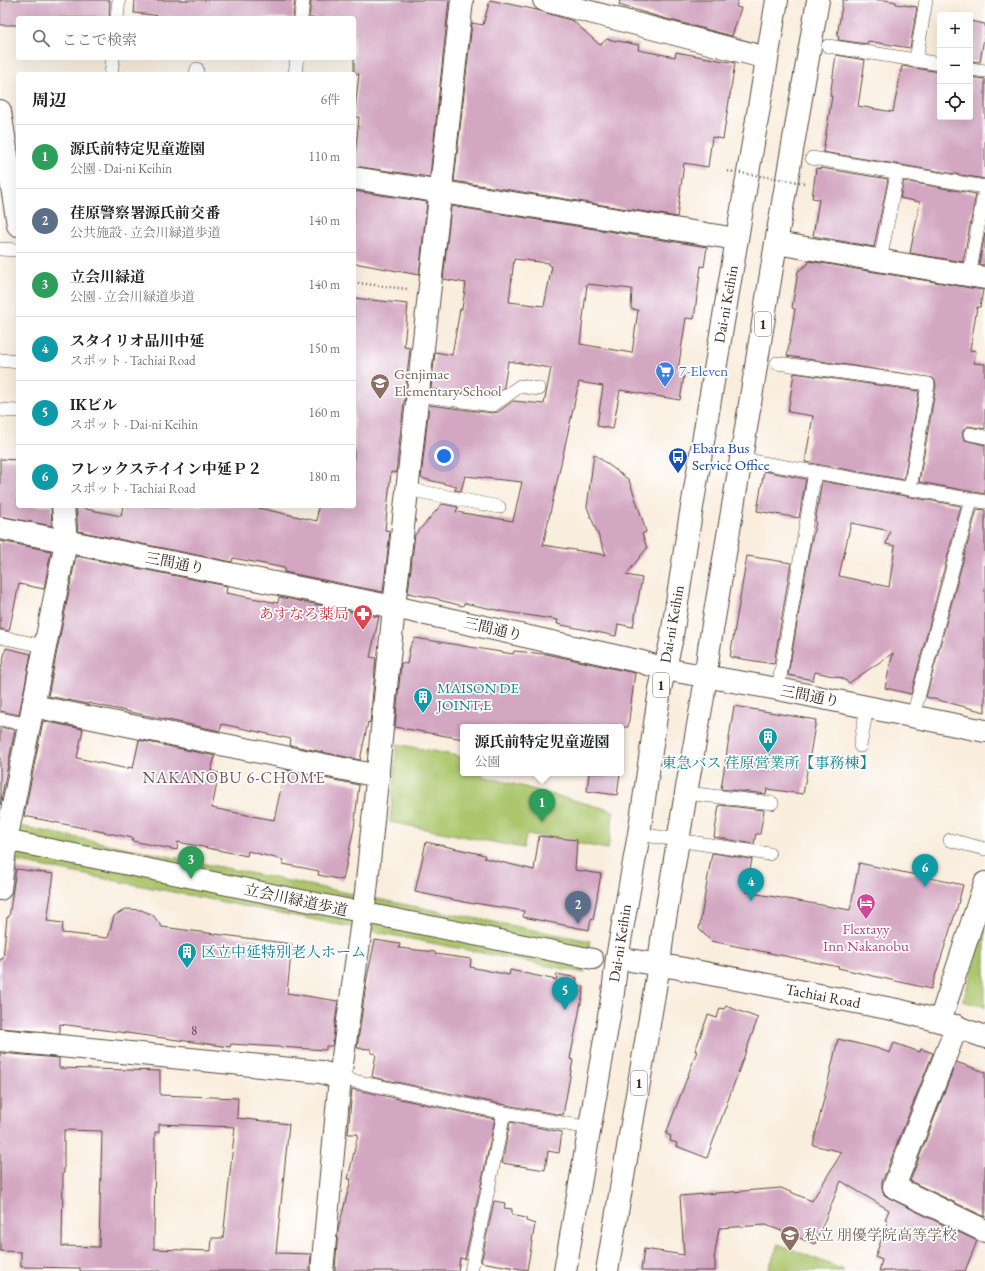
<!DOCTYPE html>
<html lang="ja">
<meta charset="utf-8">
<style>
:root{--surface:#fff;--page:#f6f6f6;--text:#202124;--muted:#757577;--line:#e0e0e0;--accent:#1a73e8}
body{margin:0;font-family:"EB Garamond","Noto Serif JP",serif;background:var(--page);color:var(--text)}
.controls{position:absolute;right:12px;top:12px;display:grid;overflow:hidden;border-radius:4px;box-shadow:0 4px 16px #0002}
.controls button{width:36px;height:36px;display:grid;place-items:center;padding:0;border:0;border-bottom:1px solid var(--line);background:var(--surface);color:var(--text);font:20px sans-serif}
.you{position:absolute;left:444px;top:456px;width:14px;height:14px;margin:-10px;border:3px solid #fff;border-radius:50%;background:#1a73e8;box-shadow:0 0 0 6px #1a73e833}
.badge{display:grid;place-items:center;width:26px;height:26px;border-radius:50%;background:var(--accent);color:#fff;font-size:13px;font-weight:700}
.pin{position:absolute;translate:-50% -33px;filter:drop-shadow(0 1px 2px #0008)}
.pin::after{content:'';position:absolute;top:21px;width:14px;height:12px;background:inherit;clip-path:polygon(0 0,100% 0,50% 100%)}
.popup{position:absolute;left:460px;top:724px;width:164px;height:52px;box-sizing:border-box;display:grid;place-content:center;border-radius:4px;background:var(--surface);filter:drop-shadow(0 1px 3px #0005);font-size:13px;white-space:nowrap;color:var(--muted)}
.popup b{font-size:15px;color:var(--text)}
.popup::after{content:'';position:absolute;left:50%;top:100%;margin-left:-8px;border:8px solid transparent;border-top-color:var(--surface)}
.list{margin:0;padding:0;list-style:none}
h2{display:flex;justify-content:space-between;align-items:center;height:52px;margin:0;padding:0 16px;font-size:17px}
h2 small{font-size:13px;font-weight:400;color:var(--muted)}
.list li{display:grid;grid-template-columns:26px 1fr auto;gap:12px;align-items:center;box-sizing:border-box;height:64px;padding:0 16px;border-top:1px solid var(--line)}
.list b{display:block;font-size:15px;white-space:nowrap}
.list p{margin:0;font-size:13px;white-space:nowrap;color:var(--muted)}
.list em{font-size:13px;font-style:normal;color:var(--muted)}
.icon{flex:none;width:22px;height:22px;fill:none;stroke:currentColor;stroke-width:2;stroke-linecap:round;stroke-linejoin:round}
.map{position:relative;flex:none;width:985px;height:1271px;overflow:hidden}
.search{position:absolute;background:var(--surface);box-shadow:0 4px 16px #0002;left:16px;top:16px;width:340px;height:44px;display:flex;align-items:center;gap:10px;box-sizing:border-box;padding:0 14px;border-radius:4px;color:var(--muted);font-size:15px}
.panel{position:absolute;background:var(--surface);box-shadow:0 4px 16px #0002;left:16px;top:72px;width:340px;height:436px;border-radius:4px}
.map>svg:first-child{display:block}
.green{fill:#abc66c;stroke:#737845}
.building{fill:#d3a6c1;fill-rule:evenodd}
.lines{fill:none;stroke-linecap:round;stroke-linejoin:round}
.service-casing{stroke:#58473b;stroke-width:14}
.pedestrian-casing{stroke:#58473b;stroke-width:22}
.minor-casing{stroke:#58473b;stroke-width:24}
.tertiary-casing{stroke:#58473b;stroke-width:24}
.trunk-casing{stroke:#58473b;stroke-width:24}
.path{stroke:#58473b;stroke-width:2.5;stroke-dasharray:1 3;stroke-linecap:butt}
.service{stroke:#fff;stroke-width:13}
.pedestrian{stroke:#fff;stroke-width:20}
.minor{stroke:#fff;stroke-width:22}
.tertiary{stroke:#fff;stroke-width:22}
.trunk{stroke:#fff;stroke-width:22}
.path-bridge{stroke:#58473b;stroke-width:2.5;stroke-dasharray:1 3;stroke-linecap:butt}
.labels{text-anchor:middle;stroke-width:3.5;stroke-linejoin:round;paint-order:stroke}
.number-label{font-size:13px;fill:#614947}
.shield{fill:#fff;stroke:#766a62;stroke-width:1}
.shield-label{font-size:14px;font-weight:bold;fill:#3b2a1e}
.street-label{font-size:15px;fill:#3b2a1e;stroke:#fff}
.shop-label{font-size:15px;fill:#366cbe;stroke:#fff;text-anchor:start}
.education-label{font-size:15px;fill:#785e54;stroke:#fff;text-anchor:start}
.transit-label{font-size:15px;fill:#164399;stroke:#fff;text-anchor:start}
.health-label{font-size:15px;fill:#be3a42;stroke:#fff;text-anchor:end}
.culture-label{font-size:15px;fill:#0d838f;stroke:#fff;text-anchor:start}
.hotel-label{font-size:15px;fill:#b23c85;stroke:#fff}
.neighbourhood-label{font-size:16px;letter-spacing:1px;fill:#705557;stroke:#fff}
</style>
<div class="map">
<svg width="985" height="1271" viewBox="0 0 985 1271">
<rect width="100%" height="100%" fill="#fff"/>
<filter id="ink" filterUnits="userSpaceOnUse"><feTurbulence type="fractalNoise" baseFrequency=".025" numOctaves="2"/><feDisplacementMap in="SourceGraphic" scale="8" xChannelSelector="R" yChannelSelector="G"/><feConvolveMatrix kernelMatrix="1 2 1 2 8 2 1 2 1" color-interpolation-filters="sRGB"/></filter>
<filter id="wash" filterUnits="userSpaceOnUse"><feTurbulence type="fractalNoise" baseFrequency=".012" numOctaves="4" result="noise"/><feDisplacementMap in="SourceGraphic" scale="16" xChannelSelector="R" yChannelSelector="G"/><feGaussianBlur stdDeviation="0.9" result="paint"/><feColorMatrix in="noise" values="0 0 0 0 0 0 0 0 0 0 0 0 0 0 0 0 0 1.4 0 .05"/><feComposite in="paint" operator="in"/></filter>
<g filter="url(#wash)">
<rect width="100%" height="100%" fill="#f9eddd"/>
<g class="green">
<path d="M397,744L463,757V773H483V776L614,811L608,849L527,834L523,848L390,822Z"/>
<path d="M0,822L377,899L590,941L584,973L0,858Z"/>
<path d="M985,926V1007L963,1001Z"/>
<path d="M778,1244L844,1270V1271H768Z"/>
</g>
<g id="blocks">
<g class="building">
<path d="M0,0H110L109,18H18V25H0Z"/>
<path d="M135,0H295L293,18H180L134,13Z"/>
<path d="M311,0H449L430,177L354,166L359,117H354L359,74H354V18H309Z"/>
<path d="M490,0L537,10L573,21L600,45L607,39L639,45L638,50L675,57L676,52L735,63L723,139L712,137L708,167L684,163L677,217L454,181L472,23L483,25Z"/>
<path d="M620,0H738L736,7L741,8L732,36L663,18L619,5Z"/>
<path d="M843,0H885L896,2V4L917,7L910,48L868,41L867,44L838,40L839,37L837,36Z"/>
<path d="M970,21L985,24V32L980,62L970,61Z"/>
<path d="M836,55L865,60L858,106L893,112L902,66L940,72V117H970V77L985,79V179L823,152L832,96H830Z"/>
<path d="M816,168L821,169V168L888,179L874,247L813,236L819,199L812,198Z"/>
<path d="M904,181L976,194L963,262L910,253L920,202L900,198Z"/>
<path d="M354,191L427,202L419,275L354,263Z"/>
<path d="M451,206L707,247L704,267L701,266L694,319L686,318L678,370L685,371L680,400L620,390L613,429L597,426L603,386L579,382L543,545L606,555L587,507L594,454L629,480L642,518L646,532L642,534L647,548L626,575L642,578L633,627L618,624L616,636L557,624L558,620L501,611L464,603L463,606L439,600V599L408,593L415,535L442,504L458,507L456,512L513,521L522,482L465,476L461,491L454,490L457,487L421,478L429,405L492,413L498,412L513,401L544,404L551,368L508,361L504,387L491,397L431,389L435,352L452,355L460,309H462L466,283L443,279ZM514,259L549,263V266H552L544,306L509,302ZM587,284L632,289L631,309L638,310L632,353L580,344Z"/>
<path d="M985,233V265L979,264Z"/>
<path d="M809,261L983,290L980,307H977L970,350L976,351L974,363L985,364V429L968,426L964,429L962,433L963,437L965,440L985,445V494L919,482L936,385L935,381L933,378L787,356L795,309L792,308L798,271L808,264Z"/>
<path d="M354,298L408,304L404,347L410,348L396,473L391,472L385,530L390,531L383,592L284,572L285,568L233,558L232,562L78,531L76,507L121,516L123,506H250L317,521L318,506H354Z"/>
<path d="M794,373L919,391L904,480L805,462L813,416L788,412Z"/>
<path d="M0,459L18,460V506H51L52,526L0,516Z"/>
<path d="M764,471L806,479L799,518L757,511Z"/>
<path d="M822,481L961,506L911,694L885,688L893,653L849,683L842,678L815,672L813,680L788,675L810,547L816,522L815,521ZM851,523L890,531L886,544L895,546L889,587L839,576Z"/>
<path d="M977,509L985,510V712L926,697Z"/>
<path d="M0,541L51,551L44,589L19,584L9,631L0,629Z"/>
<path d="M76,556L227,586L226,593L278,603L279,597L379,617L370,657L376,658L370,723L368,722L360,760L290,745L291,739L222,724L220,731L88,703V704L48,696Z"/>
<path d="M747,556L791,563L774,664L730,657Z"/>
<path d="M415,638L513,654L514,651L546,654L635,673L628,727H463V739L395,727L401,663L407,664L410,647Z"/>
<path d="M6,648L31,654L19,715L0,711V673Z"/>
<path d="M734,706L816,720L803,794L767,789L766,794L721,789Z"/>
<path d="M43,721L83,729L77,758L128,769V767L133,768L139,740L215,756L211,771L219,773L212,808L252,816L274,820L285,770L359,785L354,828L343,880L318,875L319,871L283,864V860L248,851L247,856L178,842L177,850L132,841L133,838L24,816Z"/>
<path d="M0,727L15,730L0,805Z"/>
<path d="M589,773H620L617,795L587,791Z"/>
<path d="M719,805L764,810L760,834H756L754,844L714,837Z"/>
<path d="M539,836L577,840L575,870L601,874L593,920L591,919L589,930L523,917L524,911L474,903V904L415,892L426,842L485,855L484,858L534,870Z"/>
<path d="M712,853L752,859L746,892L850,910L859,863L963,885L957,908L931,989L838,968L839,967L711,941L699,929Z"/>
<path d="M16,869L54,874L47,921L63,923L62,933L108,938L114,916L126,909L141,910L153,915L162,927L292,944L287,993L338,1001L332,1046H326V1050L231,1044L230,1047L60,1024V1033L0,1028V959H3L7,917H9Z"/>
<path d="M375,940L400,944L399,948L435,952V954L471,959L470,967L509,975L510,970L556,980L557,974L577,978L576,985L584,987L570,1059L573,1060L563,1115L506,1105L372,1077L376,1054L371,1053V1049L357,1048L367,978Z"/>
<path d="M726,1006L758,1018L707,1158L676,1146L677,1143L670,1141L671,1136L666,1134L697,1051H695L708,1015L717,1018L720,1008L724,1009Z"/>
<path d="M838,1039L876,1048L890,1053L894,1043L920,1052L921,1049L933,1053L882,1182V1189L884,1195L889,1198L977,1241L965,1271H879L882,1260L875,1257L888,1221L885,1220L889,1210L841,1181L815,1244L766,1225L719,1228L714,1259L715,1260V1271H641L644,1249L684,1255L680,1196L781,1188L812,1201L842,1152L813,1145Z"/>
<path d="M0,1053L59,1058V1068L160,1071V1095L238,1098L237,1118L289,1124L276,1253L311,1254L310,1271H80V1268L21,1267V1252L0,1251ZM159,1124L235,1127L223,1238H212L211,1251L154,1249L155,1132H159ZM64,1130L102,1131L99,1247L62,1246L63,1173H64Z"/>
<path d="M956,1062L985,1072V1217L910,1181Z"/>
<path d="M352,1089L495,1119L465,1259L460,1258L458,1271H335L338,1230L351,1179H348L358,1134H348Z"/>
<path d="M510,1122L562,1132L559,1153L548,1151L545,1170L502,1163Z"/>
<path d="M494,1201L505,1203L504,1208L512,1209V1215L526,1218V1221L535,1224L527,1270L481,1262Z"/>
</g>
</g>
</g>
<g filter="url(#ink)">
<use href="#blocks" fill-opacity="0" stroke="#58473b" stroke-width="1"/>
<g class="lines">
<g class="service-casing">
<g id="service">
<path d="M117,18L119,0"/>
<path d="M301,18L303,0"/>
<path d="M828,46L940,64"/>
<path d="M916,60L926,0"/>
<path d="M970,69L985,71"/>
<path d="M111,74L113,58"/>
<path d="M196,74L197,69"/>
<path d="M295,74L297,58"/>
<path d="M812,158L985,187"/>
<path d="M0,249L18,250"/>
<path d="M880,261L897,173"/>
<path d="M969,276L985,189"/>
<path d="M0,360L18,362"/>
<path d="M777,363L928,384L910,489"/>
<path d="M418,395L493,405L520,386L539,389"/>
<path d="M0,410L18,411"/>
<path d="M970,434L985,437"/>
<path d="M741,459L985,502"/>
<path d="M407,489L499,507"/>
<path d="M0,637L45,646"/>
<path d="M778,689L815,472"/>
<path d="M913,716L971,500"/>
<path d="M0,719L29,725"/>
<path d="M860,746L867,707"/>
<path d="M686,793L772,803"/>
<path d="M639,834L769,854"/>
<path d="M950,840L985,849"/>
<path d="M340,1078L504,1113L590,1128"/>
<path d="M471,1271L504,1113"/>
</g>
</g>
<g class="pedestrian-casing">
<path id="pedestrian" d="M0,839L593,959"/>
</g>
<g class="minor-casing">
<g id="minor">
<path d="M544,0L767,58"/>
<path d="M0,111L18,225"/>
<path d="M354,178L737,239"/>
<path d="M776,243L985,278"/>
<path d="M33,706L378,776"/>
<path d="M0,889L6,841L66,542L63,506"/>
<path d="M957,1026L894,1187L985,1231"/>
<path d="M0,1040L321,1072L340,1078"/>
<path d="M322,1271L340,1078L366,892L394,607L462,0"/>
</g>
</g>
<g class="tertiary-casing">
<g id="tertiary">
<path d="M0,528L394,607L642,662L664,669L778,689L985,731"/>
<path d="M617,958L679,968L897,1010L940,1021L985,1037"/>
<path d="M940,1021L985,883"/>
</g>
</g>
<g class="trunk-casing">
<g id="trunk">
<path d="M565,1271L613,993L617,958L639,834L660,689L671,642L687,537L777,0"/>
<path d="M607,1271L659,965L663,931L686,793L703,697L709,648L741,459L776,243L818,0"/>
</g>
</g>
<path class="path" d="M358,283L407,289"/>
<use href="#service" class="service"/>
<use href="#pedestrian" class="pedestrian"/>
<use href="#minor" class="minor"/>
<use href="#tertiary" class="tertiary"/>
<use href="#trunk" class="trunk"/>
<path class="path-bridge" d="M728,171L806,183"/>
</g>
</g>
<defs>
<g id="supermarket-pin" transform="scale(1)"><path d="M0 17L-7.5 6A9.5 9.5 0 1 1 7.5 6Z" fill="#3f7fe0" stroke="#fff"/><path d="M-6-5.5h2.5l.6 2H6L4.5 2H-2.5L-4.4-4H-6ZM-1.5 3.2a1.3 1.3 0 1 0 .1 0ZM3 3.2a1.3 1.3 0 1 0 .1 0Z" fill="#fff"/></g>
<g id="school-pin" transform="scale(1)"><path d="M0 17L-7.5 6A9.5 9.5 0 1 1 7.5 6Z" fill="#8d6e63" stroke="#fff"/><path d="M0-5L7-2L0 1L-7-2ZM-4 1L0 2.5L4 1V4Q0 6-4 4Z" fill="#fff"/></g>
<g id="bus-pin" transform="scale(1)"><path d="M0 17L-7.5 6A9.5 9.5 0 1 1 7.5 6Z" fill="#1a4fb4" stroke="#fff"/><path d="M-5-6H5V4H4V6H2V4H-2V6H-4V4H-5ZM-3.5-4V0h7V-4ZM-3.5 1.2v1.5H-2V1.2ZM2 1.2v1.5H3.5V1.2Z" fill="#fff"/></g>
<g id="pharmacy-pin" transform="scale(1)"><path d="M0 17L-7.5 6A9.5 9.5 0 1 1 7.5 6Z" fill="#e0444e" stroke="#fff"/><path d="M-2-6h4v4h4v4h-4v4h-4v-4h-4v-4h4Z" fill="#fff"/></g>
<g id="building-pin" transform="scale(1)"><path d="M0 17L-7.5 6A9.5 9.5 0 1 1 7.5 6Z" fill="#0f9aa8" stroke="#fff"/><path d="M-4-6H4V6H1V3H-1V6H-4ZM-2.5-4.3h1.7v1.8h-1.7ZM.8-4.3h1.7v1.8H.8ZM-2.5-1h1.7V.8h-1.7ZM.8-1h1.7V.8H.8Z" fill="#fff"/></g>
<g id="hotel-pin" transform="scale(1)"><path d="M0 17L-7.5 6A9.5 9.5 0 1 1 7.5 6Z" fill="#d1479c" stroke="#fff"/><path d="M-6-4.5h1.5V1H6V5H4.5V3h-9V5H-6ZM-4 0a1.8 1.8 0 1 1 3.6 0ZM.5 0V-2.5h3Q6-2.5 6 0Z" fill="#fff"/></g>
</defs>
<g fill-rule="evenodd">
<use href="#supermarket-pin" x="665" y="371"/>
<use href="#school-pin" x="380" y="383"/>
<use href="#bus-pin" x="678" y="457"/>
<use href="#pharmacy-pin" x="363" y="614"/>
<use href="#building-pin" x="423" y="697"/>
<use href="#building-pin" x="768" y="737"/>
<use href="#hotel-pin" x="866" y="903"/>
<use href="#building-pin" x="187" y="952"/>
<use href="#school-pin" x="790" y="1235"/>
</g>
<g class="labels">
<g class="number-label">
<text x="194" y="1035">8</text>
</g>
<g class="shield">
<rect x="755" y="312" width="16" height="24" rx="3"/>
<rect x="653" y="673" width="16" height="24" rx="3"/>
<rect x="631" y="1071" width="16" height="24" rx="3"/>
</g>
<g class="shield-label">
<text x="763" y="329">1</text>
<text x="661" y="690">1</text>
<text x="639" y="1088">1</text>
</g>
<g class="street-label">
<text transform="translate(726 304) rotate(-80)" y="5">Dai-ni Keihin</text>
<text transform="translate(175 563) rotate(11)" y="5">三間通り</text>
<text transform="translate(672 624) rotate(-80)" y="5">Dai-ni Keihin</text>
<text transform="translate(493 629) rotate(13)" y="5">三間通り</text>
<text transform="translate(810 696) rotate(11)" y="5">三間通り</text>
<text transform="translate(296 900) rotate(12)" y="5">立会川緑道歩道</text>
<text transform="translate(620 943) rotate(-81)" y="5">Dai-ni Keihin</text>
<text transform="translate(823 996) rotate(11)" y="5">Tachiai Road</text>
</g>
<g class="shop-label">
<text x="679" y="376">7-Eleven</text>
</g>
<g class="education-label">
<text x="394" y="379">Genjimae<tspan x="394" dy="17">Elementary School</tspan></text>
<text x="804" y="1240">私立 朋優学院高等学校</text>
</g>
<g class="transit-label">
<text x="692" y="453">Ebara Bus<tspan x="692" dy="17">Service Office</tspan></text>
</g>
<g class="health-label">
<text x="349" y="619">あすなろ薬局</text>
</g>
<g class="culture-label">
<text x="437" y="693">MAISON DE<tspan x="437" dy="17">JOINT,E</tspan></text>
<text x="768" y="768" text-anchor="middle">東急バス 荏原営業所【事務棟】</text>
<text x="201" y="957">区立中延特別老人ホーム</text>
</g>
<g class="hotel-label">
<text x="866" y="934">Flextayy<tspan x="866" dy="17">Inn Nakanobu</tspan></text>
</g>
<g class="neighbourhood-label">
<text x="234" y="783">NAKANOBU 6-CHOME</text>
</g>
</g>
</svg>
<div class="controls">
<button>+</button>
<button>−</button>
<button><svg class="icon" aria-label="locate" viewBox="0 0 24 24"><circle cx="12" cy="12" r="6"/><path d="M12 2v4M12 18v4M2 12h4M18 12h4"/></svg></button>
</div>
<div class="you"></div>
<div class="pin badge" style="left:542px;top:822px;background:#2e9e5b">1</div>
<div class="popup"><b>源氏前特定児童遊園</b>公園</div>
<div class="pin badge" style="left:578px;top:924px;background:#5c6f8a">2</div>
<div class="pin badge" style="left:191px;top:879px;background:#2e9e5b">3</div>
<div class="pin badge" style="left:751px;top:901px;background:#0f9aa8">4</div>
<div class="pin badge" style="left:565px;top:1010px;background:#0f9aa8">5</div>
<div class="pin badge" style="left:925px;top:887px;background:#0f9aa8">6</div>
<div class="search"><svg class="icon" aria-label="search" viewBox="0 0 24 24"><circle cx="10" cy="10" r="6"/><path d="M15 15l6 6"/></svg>ここで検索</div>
<section class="panel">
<h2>周辺<small>6件</small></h2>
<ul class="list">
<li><span class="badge" style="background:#2e9e5b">1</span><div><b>源氏前特定児童遊園</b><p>公園 · Dai-ni Keihin</p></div><em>110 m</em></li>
<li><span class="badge" style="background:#5c6f8a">2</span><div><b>荏原警察署源氏前交番</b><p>公共施設 · 立会川緑道歩道</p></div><em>140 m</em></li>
<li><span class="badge" style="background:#2e9e5b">3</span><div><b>立会川緑道</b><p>公園 · 立会川緑道歩道</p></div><em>140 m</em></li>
<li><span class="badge" style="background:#0f9aa8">4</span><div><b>スタイリオ品川中延</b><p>スポット · Tachiai Road</p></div><em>150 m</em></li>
<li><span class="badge" style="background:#0f9aa8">5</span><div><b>IKビル</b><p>スポット · Dai-ni Keihin</p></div><em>160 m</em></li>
<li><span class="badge" style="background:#0f9aa8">6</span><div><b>フレックステイイン中延Ｐ２</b><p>スポット · Tachiai Road</p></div><em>180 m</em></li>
</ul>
</section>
</div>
